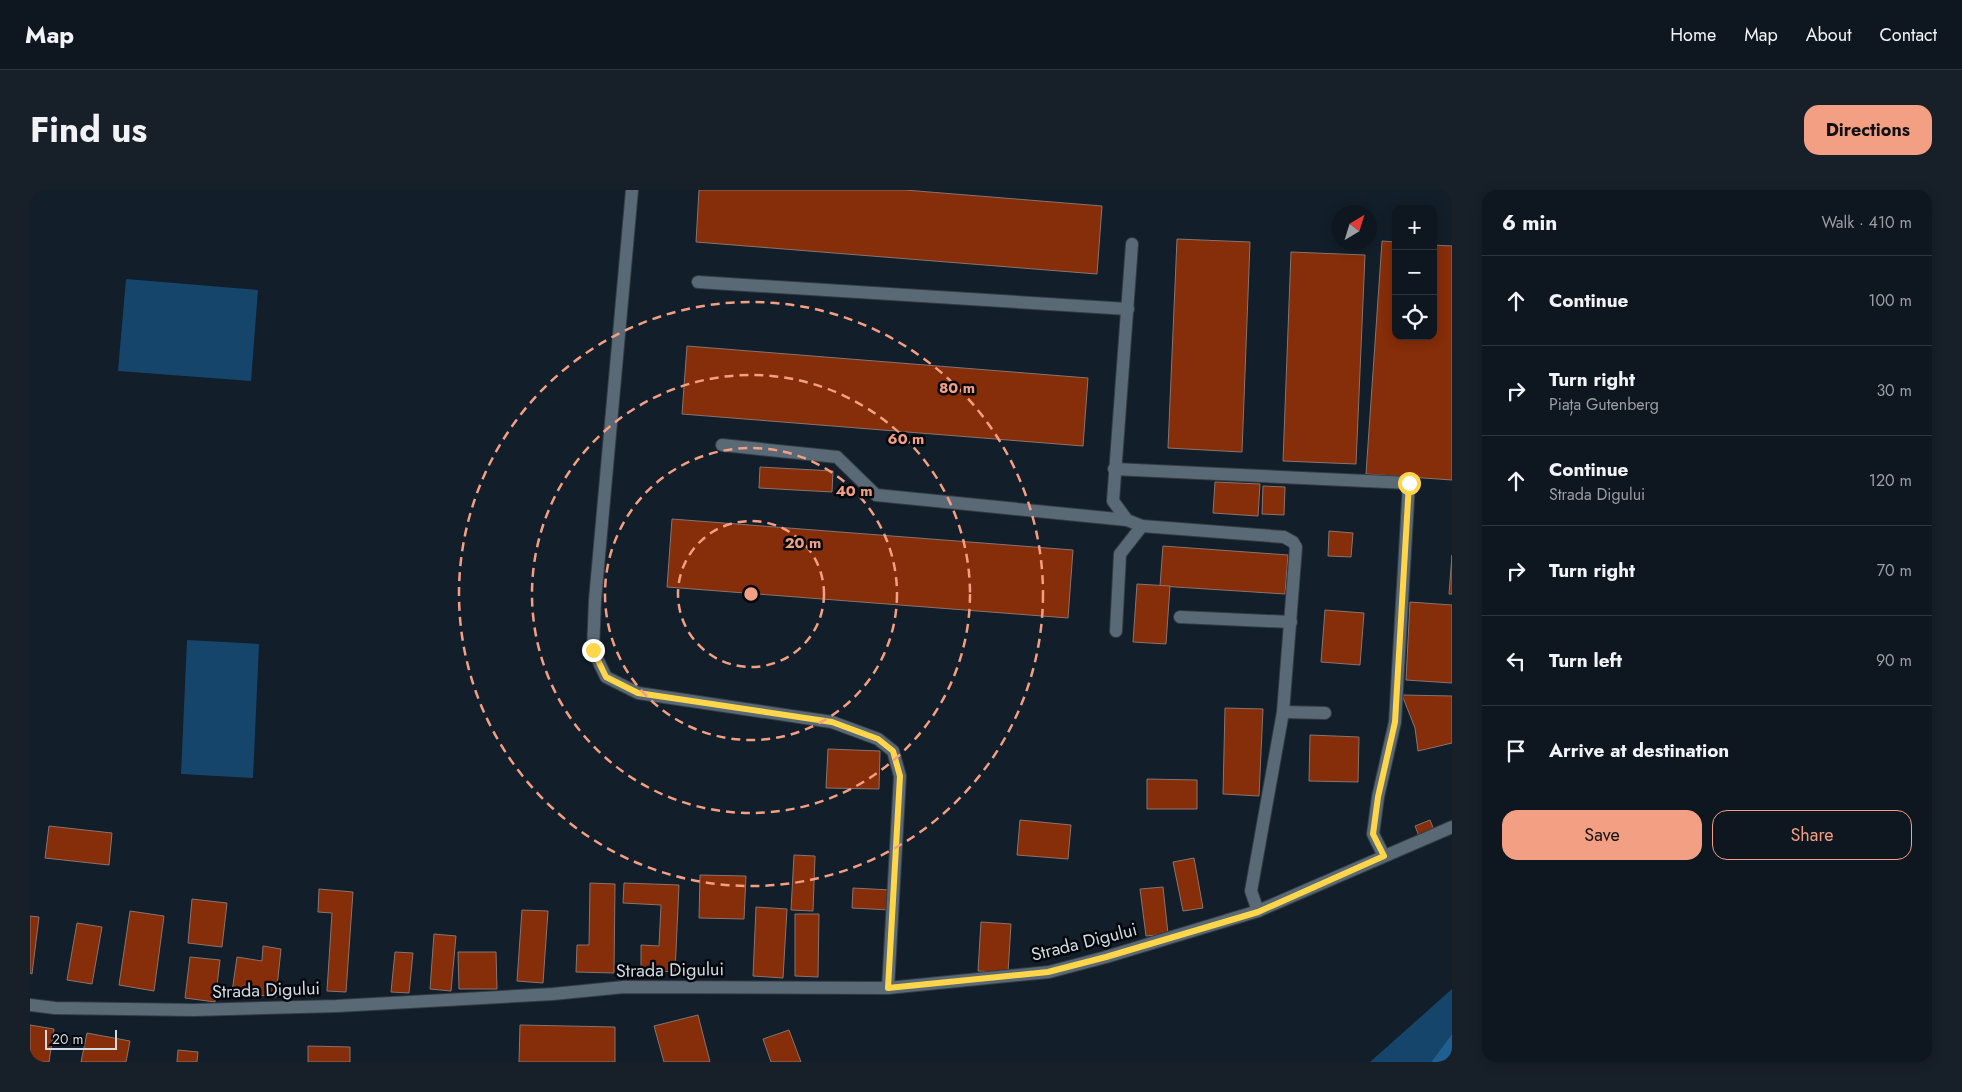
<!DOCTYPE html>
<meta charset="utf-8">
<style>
:root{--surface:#0e161f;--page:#171f28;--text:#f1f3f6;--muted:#9b9fa4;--line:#2e353d;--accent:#f39f83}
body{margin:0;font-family:Jost,sans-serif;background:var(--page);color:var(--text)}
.controls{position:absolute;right:15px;top:15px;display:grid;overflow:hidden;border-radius:10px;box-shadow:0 2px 12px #0003}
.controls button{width:45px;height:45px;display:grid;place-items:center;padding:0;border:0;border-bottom:1px solid var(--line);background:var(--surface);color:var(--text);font:25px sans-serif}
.compass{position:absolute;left:1302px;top:15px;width:45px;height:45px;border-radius:50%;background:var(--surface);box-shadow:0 2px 12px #0003;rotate:38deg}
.scale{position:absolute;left:15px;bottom:12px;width:72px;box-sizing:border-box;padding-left:5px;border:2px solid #d3dbe3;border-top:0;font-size:14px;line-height:18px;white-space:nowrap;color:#d3dbe3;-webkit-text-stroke:4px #04080c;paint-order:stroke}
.stop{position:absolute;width:15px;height:15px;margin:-11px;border:4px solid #ffd54a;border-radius:50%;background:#fff}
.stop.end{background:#ffd54a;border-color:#fff;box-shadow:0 1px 5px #0008}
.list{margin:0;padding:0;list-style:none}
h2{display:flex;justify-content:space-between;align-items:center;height:65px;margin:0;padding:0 20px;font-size:21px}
h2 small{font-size:16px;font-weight:400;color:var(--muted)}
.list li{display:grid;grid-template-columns:32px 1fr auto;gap:15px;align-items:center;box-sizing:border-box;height:90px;padding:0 20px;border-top:1px solid var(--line)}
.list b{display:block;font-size:19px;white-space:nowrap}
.list p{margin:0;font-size:16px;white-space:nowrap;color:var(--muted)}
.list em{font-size:16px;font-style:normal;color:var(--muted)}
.actions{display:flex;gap:10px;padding:15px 20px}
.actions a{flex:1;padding:11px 0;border:1px solid var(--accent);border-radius:15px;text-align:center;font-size:18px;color:var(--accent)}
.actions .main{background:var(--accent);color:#111}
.icon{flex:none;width:28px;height:28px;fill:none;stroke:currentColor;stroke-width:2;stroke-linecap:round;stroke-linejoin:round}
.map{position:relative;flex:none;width:1422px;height:872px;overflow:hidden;border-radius:15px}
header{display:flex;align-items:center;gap:30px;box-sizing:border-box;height:70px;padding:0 25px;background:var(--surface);border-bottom:1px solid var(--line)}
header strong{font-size:24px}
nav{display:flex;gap:28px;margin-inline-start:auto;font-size:18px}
.intro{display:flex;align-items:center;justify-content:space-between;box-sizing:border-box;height:120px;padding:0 30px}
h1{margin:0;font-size:35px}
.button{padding:12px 22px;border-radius:15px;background:var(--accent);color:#111;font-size:18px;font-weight:700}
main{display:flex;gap:30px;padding:0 30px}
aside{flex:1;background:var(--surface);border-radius:15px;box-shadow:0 2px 12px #0003}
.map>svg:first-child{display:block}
.green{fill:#15456b}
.water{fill:#205f91}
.building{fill:#862d09;stroke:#89746e}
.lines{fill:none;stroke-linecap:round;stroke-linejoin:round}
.minor-casing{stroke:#333b43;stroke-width:14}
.minor{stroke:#5a6976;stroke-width:12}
.route{stroke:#ffd54a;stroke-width:6}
.ring{fill:none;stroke:#f39f83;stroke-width:2.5;stroke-dasharray:9 6}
.labels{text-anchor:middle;stroke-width:5;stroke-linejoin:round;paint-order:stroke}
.street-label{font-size:18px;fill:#d3dbe3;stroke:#04080c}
.centre{fill:#f39f83;stroke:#04080c;stroke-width:2.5}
.ring-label{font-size:15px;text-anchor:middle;font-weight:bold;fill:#f39f83;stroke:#04080c;stroke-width:5;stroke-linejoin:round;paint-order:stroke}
</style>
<header>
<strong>Map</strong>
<nav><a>Home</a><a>Map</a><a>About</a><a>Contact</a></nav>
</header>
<div class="intro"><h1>Find us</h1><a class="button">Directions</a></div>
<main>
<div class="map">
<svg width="1422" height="872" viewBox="0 0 1422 872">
<rect width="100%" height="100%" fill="#121e29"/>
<g class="green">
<path d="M96,89L228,100L221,191L88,181Z"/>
<path d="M157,450L229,454L223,588L151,584Z"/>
<path d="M1422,799V844L1401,872H1340Z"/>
</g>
<path class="water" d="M1422,844V872H1401Z"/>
<g class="building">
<path d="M669,0H875L1072,16L1067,84L666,52Z"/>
<path d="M1147,49L1220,52L1212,262L1138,258Z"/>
<path d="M1352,51L1366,52V146H1403V55L1422,56V290L1336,284Z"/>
<path d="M1261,62L1335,65L1326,274L1253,271Z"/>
<path d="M657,156L1058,188L1053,256L652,224Z"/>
<path d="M730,277L803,281L802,302L729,298Z"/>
<path d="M1185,292L1230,294L1228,326L1183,323Z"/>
<path d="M1233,296L1255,297L1254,325L1232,324Z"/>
<path d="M642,329L1043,360L1038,428L637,397Z"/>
<path d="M1299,341L1323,343L1321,367L1298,366Z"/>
<path d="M1133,356L1258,365L1255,404L1130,396Z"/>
<path d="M1422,365V404H1419Z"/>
<path d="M1107,394L1140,396L1136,454L1103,452Z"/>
<path d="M1380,412L1422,415V493L1376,490Z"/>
<path d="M1295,420L1334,423L1330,475L1291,472Z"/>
<path d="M1372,505L1422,506V553L1388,561L1385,538Z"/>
<path d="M1195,518L1233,519L1229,606L1193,604Z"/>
<path d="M1280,545L1329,547L1328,592L1279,591Z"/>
<path d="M798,559L850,561L849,599L796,598Z"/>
<path d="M1117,589L1167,590V619H1117Z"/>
<path d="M990,630L1041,635L1038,669L987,665Z"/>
<path d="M1400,630L1404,640L1389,646L1385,636Z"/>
<path d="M19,636L82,643L79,675L15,668Z"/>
<path d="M764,665L785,666L783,721L761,720Z"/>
<path d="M1164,668L1173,718L1153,721L1143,672Z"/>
<path d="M670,685L716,686L714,729L669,728Z"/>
<path d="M560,693L585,694L584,783L546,782L547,755H559Z"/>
<path d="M594,693L649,695L645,782L611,780V755L629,756L631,715L593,713Z"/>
<path d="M1133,697L1138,744L1116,746L1110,699Z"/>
<path d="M823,698L861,700L860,720L822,718Z"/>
<path d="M289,699L323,702L316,802L297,801L302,723L288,722Z"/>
<path d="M162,709L197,713L192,757L158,753Z"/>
<path d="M726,717L757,719L753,788L723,786Z"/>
<path d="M492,720L518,721L513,793L487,791Z"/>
<path d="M100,721L134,726L124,801L89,795Z"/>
<path d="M765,724H789L788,787L765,786Z"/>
<path d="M0,726L9,727L2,784L0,783Z"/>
<path d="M951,732L981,734L978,783L948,781Z"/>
<path d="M47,733L72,737L62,794L37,790Z"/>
<path d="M404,744L426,746L421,801L400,799Z"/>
<path d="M233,756L251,759L246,807L202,802L207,767L232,771Z"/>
<path d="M365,762L383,763L379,803L361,802Z"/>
<path d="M428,762H466L467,799H429Z"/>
<path d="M160,767L190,770L185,812L155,808Z"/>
<path d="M668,825L680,872H634L624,836Z"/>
<path d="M0,835L24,839L19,872H0Z"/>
<path d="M490,835L585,837V872H489Z"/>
<path d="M759,840L771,872H741L733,849Z"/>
<path d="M57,843L100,851L96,872H51Z"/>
<path d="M278,856L320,857V872H278Z"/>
<path d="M148,860L168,862L167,872H147Z"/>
</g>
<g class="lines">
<g class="minor-casing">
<g id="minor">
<path d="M602,0L565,410L563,460L576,487L608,503L802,532L848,549L863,561L870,586L858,798"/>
<path d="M1102,54L1083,311L1097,330L1112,336L1254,347L1263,352L1266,357L1253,522L1221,701L1228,721"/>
<path d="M668,92L1098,119"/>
<path d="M692,255L807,267L846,305L1097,330"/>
<path d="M1084,279L1379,293L1365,532L1348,607L1343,644L1354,666"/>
<path d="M1150,427L1261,432"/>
<path d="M1086,441L1090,364L1112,336"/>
<path d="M1253,522L1295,523"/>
<path d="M0,815L25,818L164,820L307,816L523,804L594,797L858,798L1019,782L1076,767L1228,721L1422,637"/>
</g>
</g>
<use href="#minor" class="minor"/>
</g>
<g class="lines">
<path class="route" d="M563,460L576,487L608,503L802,532L848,549L863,561L870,586L858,798L1018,782L1076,767L1228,722L1354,666L1343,644L1348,607L1365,532L1379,293"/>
</g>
<g class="ring">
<circle cx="721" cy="404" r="73"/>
<circle cx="721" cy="404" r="146"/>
<circle cx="721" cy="404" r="219"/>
<circle cx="721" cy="404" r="292"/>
</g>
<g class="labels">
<g class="street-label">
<text transform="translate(1054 752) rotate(-14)" y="6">Strada Digului</text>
<text transform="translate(640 780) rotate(-1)" y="6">Strada Digului</text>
<text transform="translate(236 800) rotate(-2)" y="6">Strada Digului</text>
</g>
</g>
<circle cx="721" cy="404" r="8" class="centre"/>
<g class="ring-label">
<text x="927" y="203">80 m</text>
<text x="876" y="254">60 m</text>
<text x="824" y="306">40 m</text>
<text x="773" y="358">20 m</text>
</g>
</svg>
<div class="controls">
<button>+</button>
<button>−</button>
<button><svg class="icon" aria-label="locate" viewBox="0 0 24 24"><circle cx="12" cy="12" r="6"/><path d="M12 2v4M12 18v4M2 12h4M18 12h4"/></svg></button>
</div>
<svg class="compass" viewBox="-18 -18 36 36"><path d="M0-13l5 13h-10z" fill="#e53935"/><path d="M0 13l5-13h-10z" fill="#9b9fa4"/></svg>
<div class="scale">20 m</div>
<div class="stop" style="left:1379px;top:293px"></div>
<div class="stop end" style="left:563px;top:460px"></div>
</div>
<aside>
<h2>6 min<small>Walk · 410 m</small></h2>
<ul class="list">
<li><svg class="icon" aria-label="ahead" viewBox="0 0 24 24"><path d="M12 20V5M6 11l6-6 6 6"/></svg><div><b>Continue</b></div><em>100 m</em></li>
<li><svg class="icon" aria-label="right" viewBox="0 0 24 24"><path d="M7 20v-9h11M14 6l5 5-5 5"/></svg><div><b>Turn right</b><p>Piața Gutenberg</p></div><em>30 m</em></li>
<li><svg class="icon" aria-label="ahead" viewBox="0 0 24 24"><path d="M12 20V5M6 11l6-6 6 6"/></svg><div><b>Continue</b><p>Strada Digului</p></div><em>120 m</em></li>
<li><svg class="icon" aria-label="right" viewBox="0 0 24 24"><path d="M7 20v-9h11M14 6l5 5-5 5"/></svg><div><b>Turn right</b></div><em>70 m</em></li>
<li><svg class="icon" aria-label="left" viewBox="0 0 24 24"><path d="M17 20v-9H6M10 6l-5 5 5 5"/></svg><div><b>Turn left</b></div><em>90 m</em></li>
<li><svg class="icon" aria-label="arrive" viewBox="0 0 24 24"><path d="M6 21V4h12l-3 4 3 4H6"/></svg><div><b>Arrive at destination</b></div></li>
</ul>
<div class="actions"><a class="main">Save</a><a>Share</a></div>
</aside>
</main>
